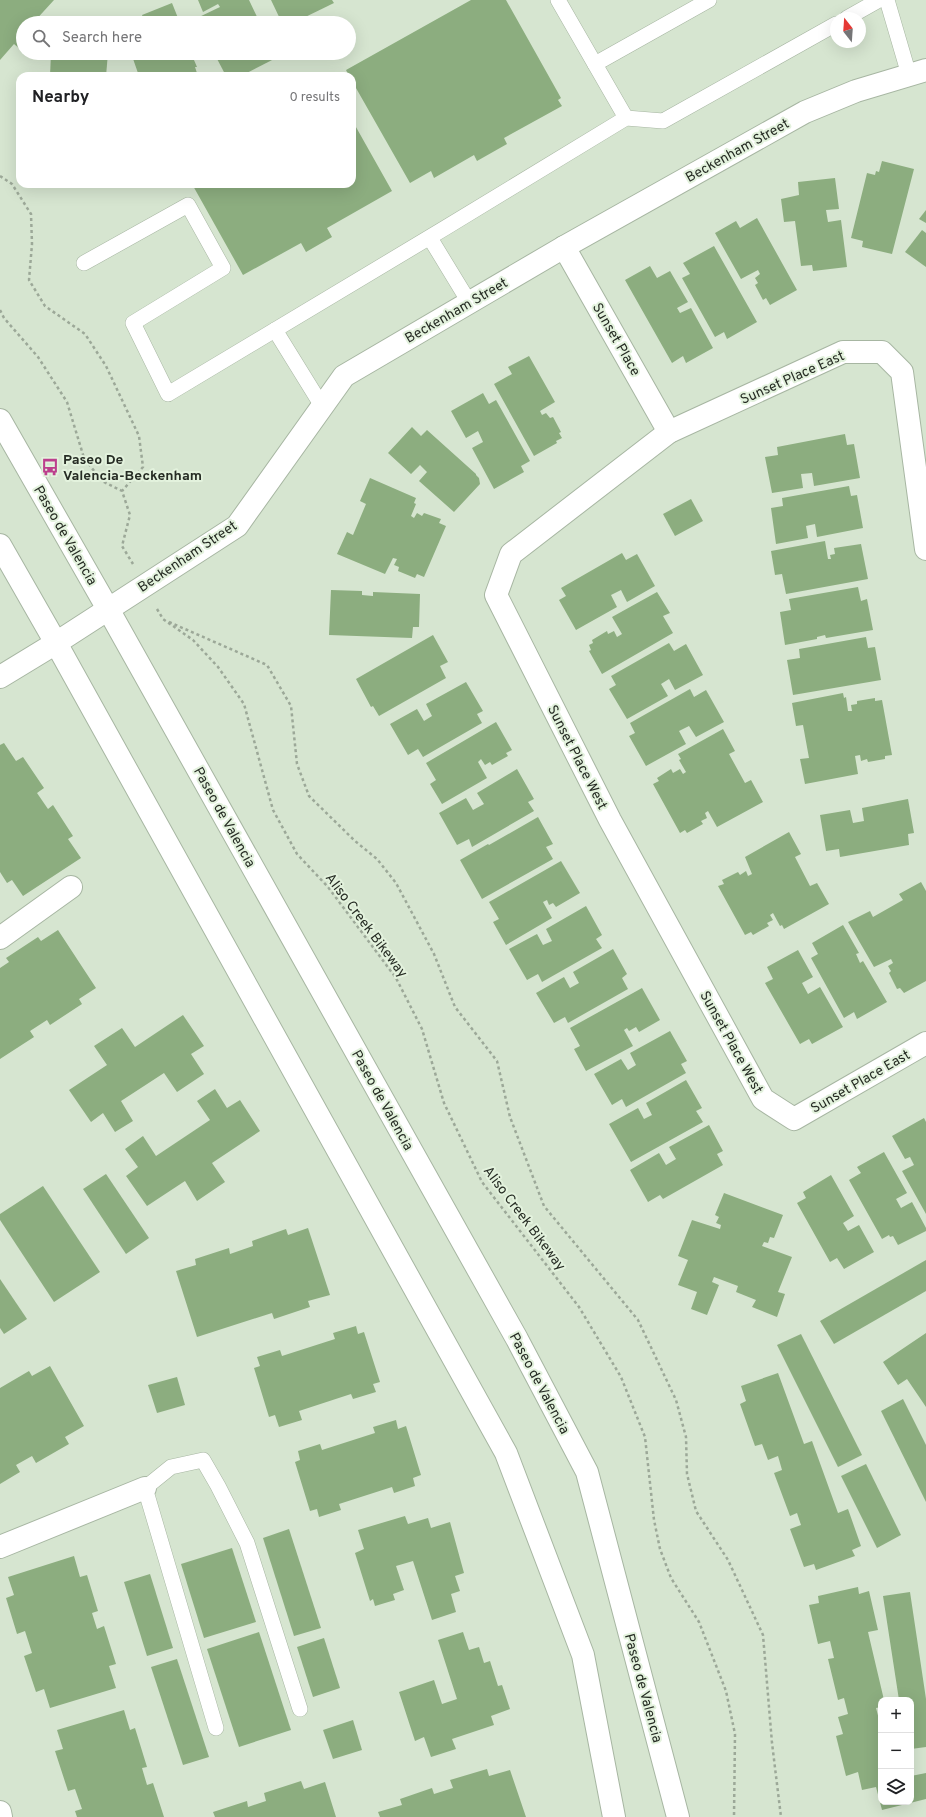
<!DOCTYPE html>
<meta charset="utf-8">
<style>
:root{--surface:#fff;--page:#f6f6f6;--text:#202124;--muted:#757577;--line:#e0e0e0}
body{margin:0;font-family:Overpass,sans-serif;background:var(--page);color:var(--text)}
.controls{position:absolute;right:12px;bottom:12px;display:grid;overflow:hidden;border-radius:8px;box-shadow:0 4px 16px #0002}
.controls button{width:36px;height:36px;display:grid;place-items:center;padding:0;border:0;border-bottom:1px solid var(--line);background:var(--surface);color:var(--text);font:20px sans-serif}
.compass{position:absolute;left:830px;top:12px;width:36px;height:36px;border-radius:50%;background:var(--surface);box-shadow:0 4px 16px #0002;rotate:343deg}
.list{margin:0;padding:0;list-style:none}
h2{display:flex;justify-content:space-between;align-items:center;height:52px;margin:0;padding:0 16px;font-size:17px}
h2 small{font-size:13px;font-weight:400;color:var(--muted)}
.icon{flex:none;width:22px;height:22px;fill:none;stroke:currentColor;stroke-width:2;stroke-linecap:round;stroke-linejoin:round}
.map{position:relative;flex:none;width:926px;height:1817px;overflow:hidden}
.search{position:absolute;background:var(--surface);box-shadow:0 4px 16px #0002;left:16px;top:16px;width:340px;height:44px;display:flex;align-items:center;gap:10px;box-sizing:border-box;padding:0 14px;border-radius:22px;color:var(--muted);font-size:15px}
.panel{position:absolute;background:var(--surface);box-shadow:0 4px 16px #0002;left:16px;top:72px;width:340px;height:116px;border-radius:12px}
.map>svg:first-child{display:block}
.building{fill:#8cad7f}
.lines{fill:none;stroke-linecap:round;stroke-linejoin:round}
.service-casing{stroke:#a7b6a2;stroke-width:16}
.minor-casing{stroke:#a7b6a2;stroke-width:24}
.tertiary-casing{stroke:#a7b6a2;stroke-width:24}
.secondary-casing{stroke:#a7b6a2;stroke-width:24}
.path{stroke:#9ca898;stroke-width:2.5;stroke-dasharray:3 3;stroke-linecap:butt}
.service{stroke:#fff;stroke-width:15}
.minor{stroke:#fff;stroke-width:22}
.tertiary{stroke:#fff;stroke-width:22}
.secondary{stroke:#fff;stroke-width:22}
.labels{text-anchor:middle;stroke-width:4;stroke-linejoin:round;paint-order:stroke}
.street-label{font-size:14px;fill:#262c24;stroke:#e3f2dd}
.poi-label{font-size:14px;font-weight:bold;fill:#262c24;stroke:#e3f2dd;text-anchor:start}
</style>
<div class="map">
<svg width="926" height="1817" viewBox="0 0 926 1817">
<rect width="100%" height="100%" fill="#d6e5d0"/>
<g class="building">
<path d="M0,0H54L33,23H23V48L21,50L14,44L0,60Z"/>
<path d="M198,0H249L260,23H199L197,18L220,7L218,4L203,12Z"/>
<path d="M271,0H332L334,3L293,23H282Z"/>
<path d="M471,0H506L561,98L558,100L562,106L504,138L507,144L477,161L474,155L434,178L431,171L410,183L352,81V76H349L346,70Z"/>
<path d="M172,3L180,23H145L142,15Z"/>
<path d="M64,20L97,22V23H64Z"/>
<path d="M51,53H108L106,76H50Z"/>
<path d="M131,53H191L197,67H195L198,76H139Z"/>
<path d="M214,53H274L276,58L241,76H226Z"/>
<path d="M352,120L392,191L327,228L332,237L306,252L301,243L243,275L192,184H352Z"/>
<path d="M882,161L914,169L892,254L862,247L863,241L851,238L867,173L875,175L876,171L879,172Z"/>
<path d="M835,178L839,209L826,210L828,222L841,220L847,267L813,271L812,265L801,266L795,221L784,222L781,199L799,195L798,182Z"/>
<path d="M926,210V223L919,219Z"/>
<path d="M757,218L797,290L770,305L766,298L763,300L755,285L758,283L755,278L760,274L758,270L741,279L715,233L736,221L740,228Z"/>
<path d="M922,230L926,233V267L905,252Z"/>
<path d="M714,246L757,322L727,339L724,332L715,337L682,278L690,274L683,263Z"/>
<path d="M650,266L657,278L670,271L688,302L677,308L680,313L691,308L713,348L686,363L683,356L672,363L625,280Z"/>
<path d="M529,356L555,402L540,411L542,415L546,413L550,418L553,417L561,432L559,433L562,438L556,441L557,443L534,456L494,384L512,374L508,367Z"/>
<path d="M483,393L489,404L496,400L530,461L521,466L524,472L494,489L472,448L483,442L478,431L466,438L451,411Z"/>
<path d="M412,427L421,436L427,430L476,474V475L479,478L480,484L454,512L419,481L427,472L420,465L411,474L388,453Z"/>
<path d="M845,434L847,445L854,444L860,478L814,486L812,473L801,474L803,488L772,493L765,457L778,455L777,447Z"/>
<path d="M370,478L416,498L414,503L416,504L411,516L414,518L417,513L422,516L424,513L441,519L439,523L446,526L424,577L417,574L415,578L398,571L399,567L394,565L397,559L393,558L385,574L337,554L347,532L353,535L366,504L360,501Z"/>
<path d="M849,486L851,496L857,495L863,528L817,537L815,524L806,526L808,538L776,544L771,508L783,506L782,498Z"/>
<path d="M691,499L703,521L675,536L663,514Z"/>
<path d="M825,541L828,559H831L830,555L835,554L834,548L861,544L868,579L786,594L782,574L775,575L771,551Z"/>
<path d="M622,553L626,560L637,554L655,586L627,602L621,590L611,595L617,607L576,630L559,600L566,596L561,588Z"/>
<path d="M858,587L861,601L867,599L873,630L826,638L825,635L817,637V639L785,645L780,612L791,610L789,599Z"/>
<path d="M331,590L362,591V595L373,596V592L420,594L419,627H413L412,638L329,635Z"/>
<path d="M657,592L670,613L663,616L673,633L602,674L589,651L591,650L589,645L593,643L592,640L607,631L608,634L614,631L617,637L622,634L612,617Z"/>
<path d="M433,635L448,662L440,666L446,678L379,716L373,706L371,707L356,679Z"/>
<path d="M866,637L868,648L875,647L881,680L793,695L787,660L800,658L799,649Z"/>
<path d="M669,643L674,651L686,644L703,675L675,690L669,679L661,684L668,696L627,719L609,689L616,685L611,676Z"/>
<path d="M466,682L483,711L477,714L482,723L423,757L418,749L408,755L390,724L417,709L424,721L432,716L426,704Z"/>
<path d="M690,689L694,697L706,690L724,722L696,737L689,726L679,731L686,744L646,766L629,736L635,733L630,723Z"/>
<path d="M843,693L844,698L846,697L848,711H852L851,705L857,704V701L875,698V701L882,700L892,755L885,756V759L868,762L867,759L861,761L860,755L855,756L858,774L805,784L800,759L809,758L803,725L796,726L792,703Z"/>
<path d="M496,722L512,750L506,753L508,756L492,765L490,762L485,765L481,759L478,762L487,778L442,804L430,784L436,780L426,763Z"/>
<path d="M723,729L735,751L729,754L745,783L751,780L763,802L717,827L708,811L705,813L707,818L701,821L703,824L687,833L685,830L680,833L653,784L659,781L657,778L671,769L673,773L680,769L683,774L686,772L679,760L681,759L678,754Z"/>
<path d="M4,743L16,761L23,757L44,788L37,793L48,809L53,805L73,836L68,839L81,858L23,896L12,880L7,883L0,872V745Z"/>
<path d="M517,769L534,799L528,802L534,811L472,847L469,839L457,845L439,813L466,798L473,810L484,804L477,793Z"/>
<path d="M908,799L914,833L908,834L909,845L840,857L839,849L826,851L820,815L850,810L853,823L864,821L862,808Z"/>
<path d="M538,817L553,844L546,847L553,859L482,899L460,860L488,844L489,845Z"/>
<path d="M789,832L801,854L795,857L810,886L817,883L829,904L784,929L782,925L780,926L773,913L770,915L773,920L767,923L769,926L753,935L751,932L745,935L718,886L724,884L722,880L738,872L740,875L746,871L748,876L752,874L745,857Z"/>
<path d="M561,861L580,893L556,907L553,903L549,905L547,900L543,902L552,918L506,945L493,922L499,919L489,902Z"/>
<path d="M921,882L926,891V981L904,993L900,988L897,989L889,973L891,971L888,966L893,963L891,959L874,967L848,922L870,911L873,917L903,900L899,894Z"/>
<path d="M586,906L602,935L596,939L602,948L542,982L538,974L527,980L509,949L537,934L543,945L552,941L546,929Z"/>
<path d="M843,925L859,953L856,954L860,963L863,961L887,1002L857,1019L854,1012L844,1018L811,958L818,954L812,943Z"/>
<path d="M58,930L96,988L79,999L82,1004L50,1025L47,1020L30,1031L34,1037L0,1059V968L9,962L6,958L38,937L41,941Z"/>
<path d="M613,949L627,974L622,978L628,989L568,1023L565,1017L554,1023L536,993L564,977L570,988L579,983L573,972Z"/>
<path d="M798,950L813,977L802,983L808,994L820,987L843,1027L812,1044L809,1039L800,1044L765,983L773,979L767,967Z"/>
<path d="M642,988L660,1020L639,1032L636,1027L629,1031L627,1028L624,1030L633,1046L586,1071L574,1049L580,1046L570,1028Z"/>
<path d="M183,1015L204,1046L191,1054L204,1074L177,1092L164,1073L121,1101L133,1121L115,1132L103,1113L91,1122L69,1090L107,1065L94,1046L122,1028L135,1047Z"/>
<path d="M670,1031L687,1061L681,1064L686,1073L626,1107L622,1099L612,1105L594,1074L621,1059L628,1070L636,1065L630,1053Z"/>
<path d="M686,1080L702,1108L696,1111L703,1122L631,1162L609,1124L638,1108L644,1119L652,1115L646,1103Z"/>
<path d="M215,1089L227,1108L240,1100L260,1131L212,1163L225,1182L197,1201L185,1181L147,1206L126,1176L138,1167L125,1149L143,1136L156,1156L210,1120L197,1101Z"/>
<path d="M924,1118L926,1122V1214L902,1171L914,1165L910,1157L905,1159L892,1136Z"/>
<path d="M709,1125L723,1151L717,1154L723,1165L663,1199L660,1195L648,1202L630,1170L659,1153L666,1165L676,1159L669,1147Z"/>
<path d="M884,1152L907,1193L896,1199L901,1208L912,1202L926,1228V1231L898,1245L893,1236L890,1237L889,1235L882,1239L849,1180L861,1173L857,1167Z"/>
<path d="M106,1174L149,1238L126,1254L83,1189Z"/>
<path d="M831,1175L854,1216L843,1223L848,1231L859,1225L874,1252L844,1269L837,1258L830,1262L797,1203L806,1198L803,1192Z"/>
<path d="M43,1186L100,1272L54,1302L0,1220V1214Z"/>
<path d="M724,1193L783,1215L774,1238L770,1237L768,1243L764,1242L762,1246L792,1257L778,1292L785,1294L777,1317L752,1307L756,1300L736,1292L738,1286L714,1277L712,1282L719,1285L707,1315L691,1309L697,1292L678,1285L688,1260L678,1256L692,1220L720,1229L721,1225L716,1223L719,1217L715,1215Z"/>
<path d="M308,1228L330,1295L308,1301L310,1307L274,1319L272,1313L197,1337L176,1271L196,1265L195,1259L229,1248L230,1254L253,1246L252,1241L286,1229L288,1235Z"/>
<path d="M926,1260V1291L834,1344L820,1321Z"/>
<path d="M0,1279L27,1319L4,1334L0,1328Z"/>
<path d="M356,1326L358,1334L364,1332L380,1382L373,1384L376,1392L353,1399L351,1394L299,1411L302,1420L279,1427L275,1415L269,1417L254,1368L260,1366L257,1357L280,1350L282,1356L335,1339L333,1333Z"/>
<path d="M926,1333V1407L907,1379L898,1385L883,1362Z"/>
<path d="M801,1334L862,1455L838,1467L777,1345Z"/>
<path d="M50,1366L84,1426L65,1437L69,1444L36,1463L32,1456L16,1465L20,1472L0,1484V1388L29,1371L32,1376Z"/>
<path d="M778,1373L804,1444L812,1441L838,1513L848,1509L861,1546L852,1550L855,1556L816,1570L814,1564L804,1567L790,1529L801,1525L797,1513L790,1516L774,1473L782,1470L778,1456L768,1460L762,1444L755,1446L740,1404L746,1401L741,1386Z"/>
<path d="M177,1377L185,1405L157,1413L148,1385Z"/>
<path d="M903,1399L926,1445V1502L881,1411Z"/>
<path d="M396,1420L398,1429L406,1426L421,1475L413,1478L415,1486L394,1493L392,1487L339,1504L341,1510L319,1517L317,1509L310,1511L295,1462L300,1460L298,1451L320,1444L322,1450L375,1433L373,1427Z"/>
<path d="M866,1464L901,1535L877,1548L841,1476Z"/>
<path d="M405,1516L408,1524L428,1518L431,1528L450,1522L464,1573L455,1576L460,1591L451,1594L456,1612L432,1620L413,1561L396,1566L404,1590L393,1594L395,1600L375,1606L373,1599L370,1601L355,1553L364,1549L358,1530Z"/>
<path d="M289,1529L321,1628L294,1636L263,1538Z"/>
<path d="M232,1548L256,1622L204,1638L181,1564Z"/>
<path d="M74,1556L80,1577L87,1575L98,1611L92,1613L97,1629L104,1626L116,1664L109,1666L116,1688L50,1708L44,1689L36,1692L24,1656L32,1653L25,1631L17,1634L6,1598L14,1595L8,1577Z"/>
<path d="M150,1574L173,1648L147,1656L124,1582Z"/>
<path d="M858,1587L859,1594L869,1591L878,1630L868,1632L884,1700H881V1707L876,1708L881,1727V1802H911V1776L926,1773V1799L882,1810L876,1787L862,1790L858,1772L846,1776L836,1736L843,1734L838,1717L848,1714L844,1698L838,1700L828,1659L834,1658L830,1641L818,1644L809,1605L819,1603L818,1596Z"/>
<path d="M910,1592L926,1699V1747L911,1749V1700H899L883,1596Z"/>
<path d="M259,1632L291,1730L239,1747L207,1649Z"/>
<path d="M463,1632L469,1650L479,1647L484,1663L490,1661L498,1686L502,1685L510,1709L491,1716L494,1725L452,1739L456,1749L431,1757L424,1737L415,1741L399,1692L434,1680L442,1704L457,1699L438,1640Z"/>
<path d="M324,1638L340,1688L313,1697L297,1647Z"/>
<path d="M177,1659L209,1757L183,1765L151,1667Z"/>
<path d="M124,1710L130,1730L135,1728L147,1767L142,1768L147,1785L153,1783L164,1817H77L75,1811L82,1809L75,1789L68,1791L55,1751L63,1749L57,1730Z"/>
<path d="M353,1720L362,1750L333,1759L323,1730Z"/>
<path d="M487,1769L489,1776L510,1770L526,1817H380L378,1812L402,1805L400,1799L432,1788L434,1794L453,1788L450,1780Z"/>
<path d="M301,1781L304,1789L325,1782L336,1817H215L213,1812L247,1801L248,1807L266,1801L264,1793Z"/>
</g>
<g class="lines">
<g class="service-casing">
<g id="service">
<path d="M558,0L626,118"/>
<path d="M887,0L909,75"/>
<path d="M847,18L879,0"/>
<path d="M595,64L709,0"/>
<path d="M430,238L469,302"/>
<path d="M84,263L188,205L223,268L133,323L168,394C321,303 474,211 626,118L663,121L836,24"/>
<path d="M275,330L322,406"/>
<path d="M216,1728L145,1488L171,1467L203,1460L218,1486L247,1543L300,1709"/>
</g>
</g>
<g class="minor-casing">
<g id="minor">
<path d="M564,247L669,432"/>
<path d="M926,549L902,372L882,352H843L669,432L511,554L496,595L610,820L763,1099L794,1119L926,1043"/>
<path d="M56,643L237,526L344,376L564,247L805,112L856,91L926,70"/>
<path d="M0,938L71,887"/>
<path d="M0,1547L145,1488"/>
<path d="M0,1812L1,1817"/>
</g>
</g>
<g class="tertiary-casing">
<path id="tertiary" d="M0,677L56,643"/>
</g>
<g class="secondary-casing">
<g id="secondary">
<path d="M0,420L108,609L517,1339L587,1472L678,1817"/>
<path d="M0,545L56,643L506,1453L583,1655L614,1817"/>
</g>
</g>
<g class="path">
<path d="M0,176L12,184L31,214L32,244L29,280L45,306L85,334L106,366L139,436L143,467L122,491"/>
<path d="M0,310L4,318L38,357L67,402L84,458L102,481L122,491L130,515L122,546L133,564"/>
<path d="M157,609L163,619L193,640L218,667L244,704L273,810L297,854L328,887L396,978L422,1029L444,1103L482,1182L579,1307L621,1377L645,1437L654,1520L660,1549L671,1578L699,1622L726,1691L735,1734L734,1817"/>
<path d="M169,622L267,665L291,706L297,764L309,796L355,841L377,859L396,883L434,954L455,1007L497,1061L510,1117L544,1206L638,1320L676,1400L686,1437L687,1474L696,1511L728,1560L763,1635L772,1743L781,1817"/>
</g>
<use href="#service" class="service"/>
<use href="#minor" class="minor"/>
<use href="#tertiary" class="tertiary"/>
<use href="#secondary" class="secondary"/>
</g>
<defs>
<g id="bus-bare" transform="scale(1.38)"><path d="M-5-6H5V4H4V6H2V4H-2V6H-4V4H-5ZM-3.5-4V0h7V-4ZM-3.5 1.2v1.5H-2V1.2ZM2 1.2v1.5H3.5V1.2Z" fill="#bc3f8d" stroke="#e3f2dd" stroke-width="2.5" paint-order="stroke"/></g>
</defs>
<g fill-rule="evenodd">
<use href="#bus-bare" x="50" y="467"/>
</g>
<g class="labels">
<g class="street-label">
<text transform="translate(737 150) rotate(-29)" y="5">Beckenham Street</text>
<text transform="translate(456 310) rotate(-30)" y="5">Beckenham Street</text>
<text transform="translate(617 339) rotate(60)" y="5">Sunset Place</text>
<text transform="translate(792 377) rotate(-24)" y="5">Sunset Place East</text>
<text transform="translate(66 535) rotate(60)" y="5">Paseo de Valencia</text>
<text transform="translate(187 556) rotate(-34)" y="5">Beckenham Street</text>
<text transform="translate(578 757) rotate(63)" y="5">Sunset Place West</text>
<text transform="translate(225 817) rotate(61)" y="5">Paseo de Valencia</text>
<text transform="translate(367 925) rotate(53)" y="5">Aliso Creek Bikeway</text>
<text transform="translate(732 1042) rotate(61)" y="5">Sunset Place West</text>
<text transform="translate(860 1081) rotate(-30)" y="5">Sunset Place East</text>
<text transform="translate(383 1100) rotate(61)" y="5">Paseo de Valencia</text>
<text transform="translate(525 1218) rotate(53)" y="5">Aliso Creek Bikeway</text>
<text transform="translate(540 1383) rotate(62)" y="5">Paseo de Valencia</text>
<text transform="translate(644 1688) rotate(75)" y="5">Paseo de Valencia</text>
</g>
<g class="poi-label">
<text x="63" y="464">Paseo De<tspan x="63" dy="16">Valencia-Beckenham</tspan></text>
</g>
</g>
</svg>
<div class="controls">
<button>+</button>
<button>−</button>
<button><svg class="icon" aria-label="layers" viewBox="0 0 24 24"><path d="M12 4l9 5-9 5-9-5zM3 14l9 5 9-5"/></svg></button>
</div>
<svg class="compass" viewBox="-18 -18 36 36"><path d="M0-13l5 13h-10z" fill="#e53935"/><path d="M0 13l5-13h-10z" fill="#757577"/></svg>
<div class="search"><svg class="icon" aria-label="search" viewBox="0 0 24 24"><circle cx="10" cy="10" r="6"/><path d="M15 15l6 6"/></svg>Search here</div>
<section class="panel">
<h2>Nearby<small>0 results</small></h2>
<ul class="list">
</ul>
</section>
</div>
